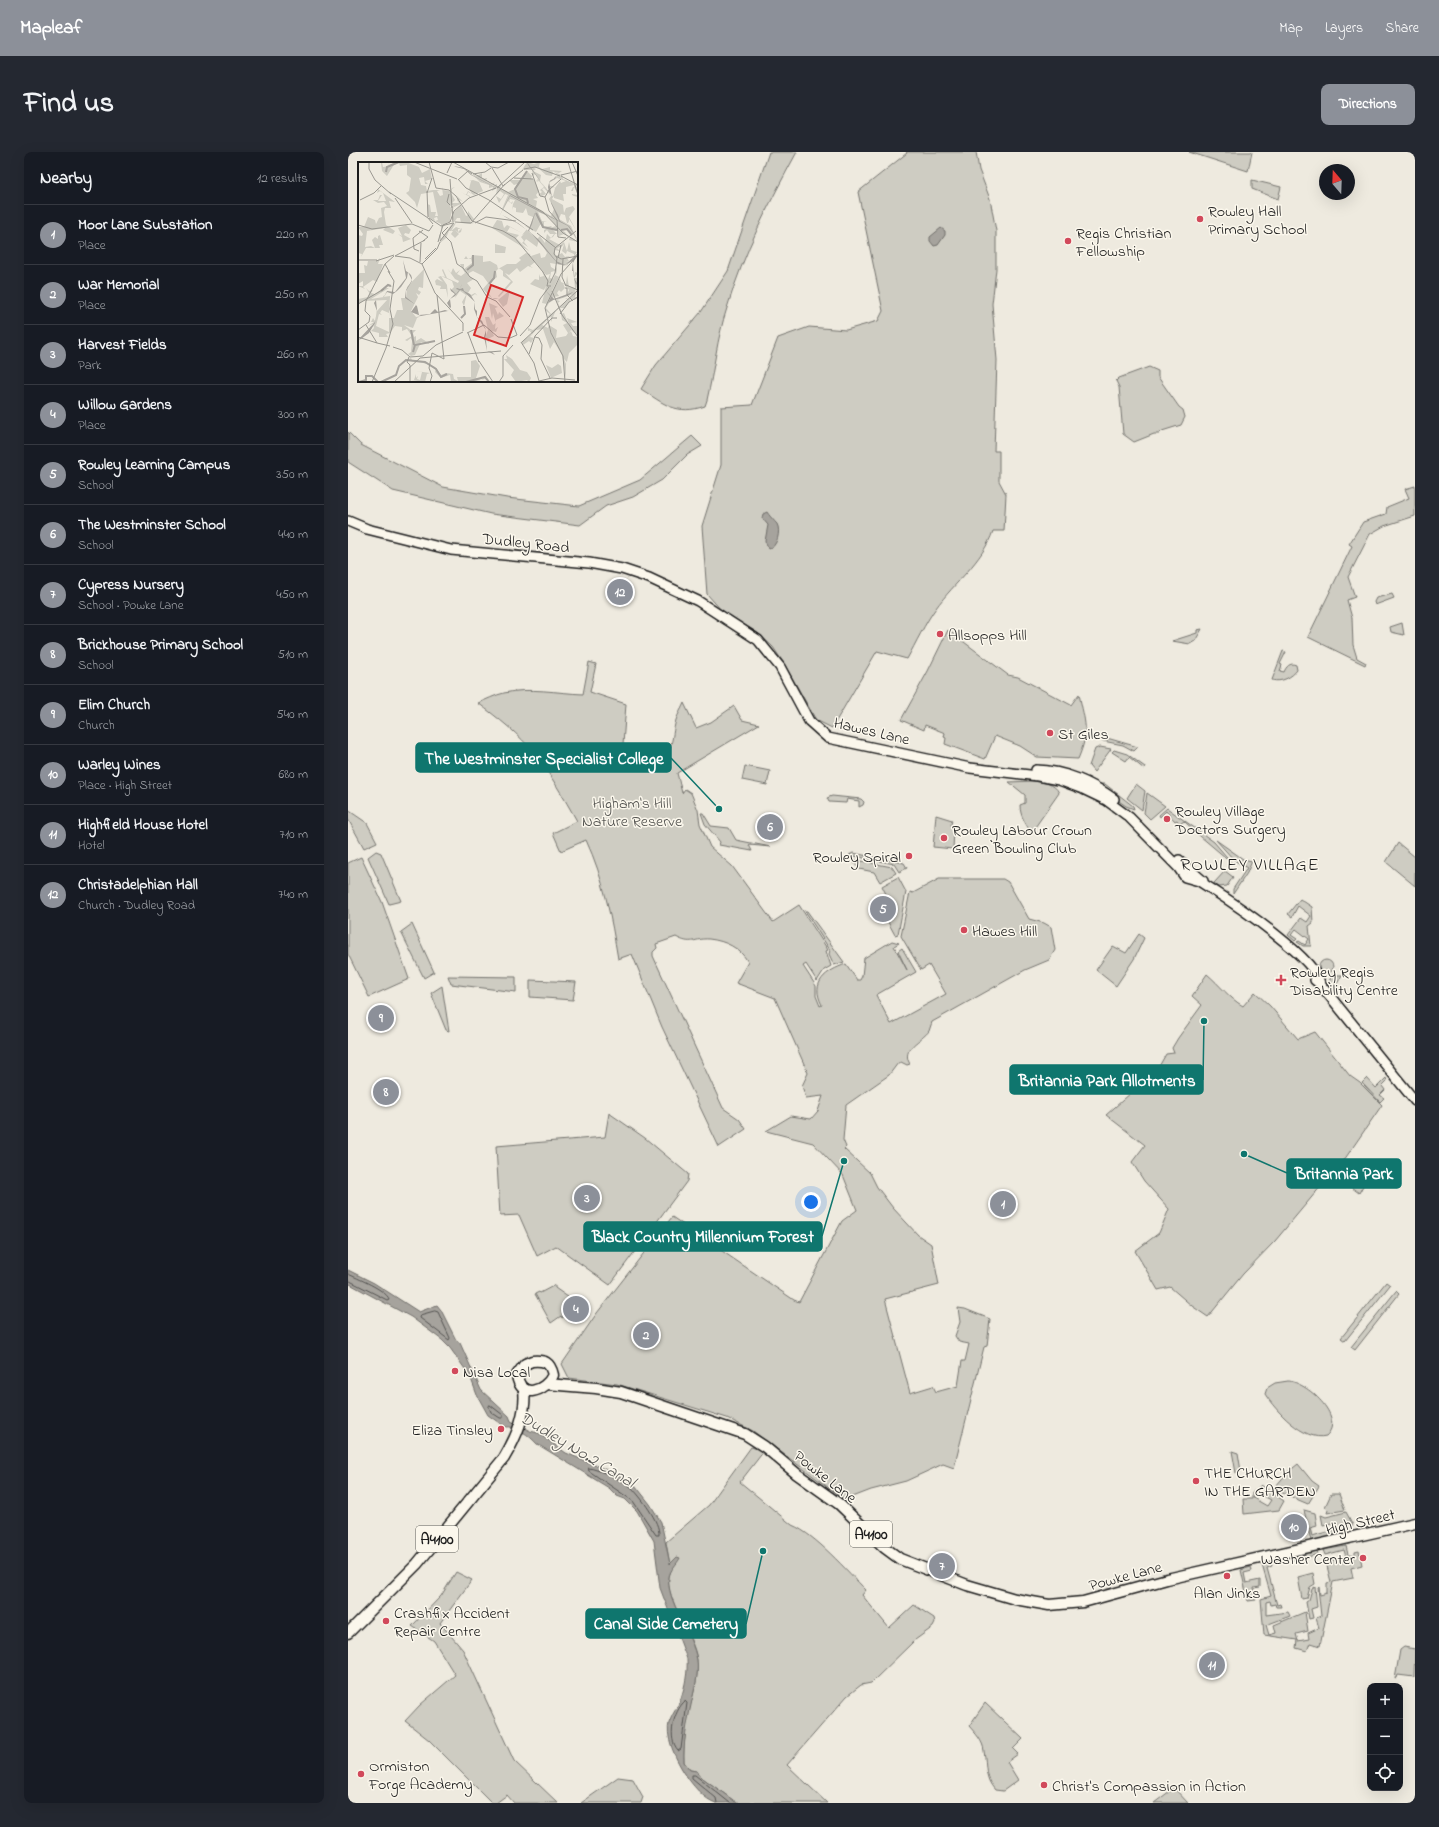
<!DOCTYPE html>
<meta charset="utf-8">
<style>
:root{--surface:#171b24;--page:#242831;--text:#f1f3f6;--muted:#9ea1a6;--line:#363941;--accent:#8c9099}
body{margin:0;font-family:"Indie Flower",sans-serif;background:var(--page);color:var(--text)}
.controls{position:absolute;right:12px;bottom:12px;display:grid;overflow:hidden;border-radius:8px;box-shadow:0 4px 16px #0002}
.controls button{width:36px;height:36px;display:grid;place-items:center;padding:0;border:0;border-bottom:1px solid var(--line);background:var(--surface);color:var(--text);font:20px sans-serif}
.compass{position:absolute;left:971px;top:12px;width:36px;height:36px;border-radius:50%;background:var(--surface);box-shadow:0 4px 16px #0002;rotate:341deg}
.you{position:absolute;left:463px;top:1050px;width:14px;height:14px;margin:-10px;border:3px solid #fff;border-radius:50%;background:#1a73e8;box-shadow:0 0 0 6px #1a73e833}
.badge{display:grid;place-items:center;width:26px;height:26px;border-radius:50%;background:var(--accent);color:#fff;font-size:13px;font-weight:700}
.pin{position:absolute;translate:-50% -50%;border:2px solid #fff;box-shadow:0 1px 4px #0006}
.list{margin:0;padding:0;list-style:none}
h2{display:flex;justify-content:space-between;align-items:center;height:52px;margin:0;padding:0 16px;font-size:17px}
h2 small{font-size:13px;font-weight:400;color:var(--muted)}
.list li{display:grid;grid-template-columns:26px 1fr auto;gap:12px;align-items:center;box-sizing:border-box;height:60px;padding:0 16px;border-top:1px solid var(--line)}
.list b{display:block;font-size:15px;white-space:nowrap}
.list p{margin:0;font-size:13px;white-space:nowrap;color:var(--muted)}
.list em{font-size:13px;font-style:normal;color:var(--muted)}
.icon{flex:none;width:22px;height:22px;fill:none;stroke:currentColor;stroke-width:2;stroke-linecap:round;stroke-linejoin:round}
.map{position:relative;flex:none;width:1067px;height:1651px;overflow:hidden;border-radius:8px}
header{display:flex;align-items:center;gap:24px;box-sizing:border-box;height:56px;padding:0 20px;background:var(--accent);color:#fff}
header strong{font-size:19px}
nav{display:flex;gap:22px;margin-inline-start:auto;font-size:14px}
.intro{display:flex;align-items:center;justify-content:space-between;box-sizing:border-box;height:96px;padding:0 24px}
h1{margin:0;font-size:28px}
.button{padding:10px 18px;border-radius:8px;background:var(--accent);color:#fff;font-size:14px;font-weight:700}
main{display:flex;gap:24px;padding:0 24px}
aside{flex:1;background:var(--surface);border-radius:8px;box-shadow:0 4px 16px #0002}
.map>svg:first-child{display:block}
.green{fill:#ceccc2;stroke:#75746f;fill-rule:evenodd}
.water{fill:#a6a39d;stroke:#6f6d69}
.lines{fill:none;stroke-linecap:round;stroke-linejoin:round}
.shore{stroke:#535250;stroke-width:1}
.secondary-casing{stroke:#1c1c1c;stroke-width:12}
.primary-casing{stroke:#1c1c1c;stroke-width:13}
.secondary{stroke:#fbf7ec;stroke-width:9}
.primary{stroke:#fbf7ec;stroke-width:10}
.poi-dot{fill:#d1495b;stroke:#fbf7ec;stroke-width:1.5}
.labels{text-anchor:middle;stroke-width:3;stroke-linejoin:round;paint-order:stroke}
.shield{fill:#fbf7ec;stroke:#5f5e5a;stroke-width:1}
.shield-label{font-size:15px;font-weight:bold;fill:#1c1c1c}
.poi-label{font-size:16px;fill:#1c1c1c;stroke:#fbf7ec;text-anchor:start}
.street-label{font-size:16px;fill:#1c1c1c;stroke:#fbf7ec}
.park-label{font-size:16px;fill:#51514e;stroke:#fbf7ec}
.water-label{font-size:17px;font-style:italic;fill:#5a5956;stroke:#fbf7ec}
.quarter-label{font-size:18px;letter-spacing:1px;fill:#1c1c1c;stroke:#fbf7ec}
.inset-river{fill:none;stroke:#a6a39d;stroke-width:2}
.inset-road{fill:none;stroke:#9a9891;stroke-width:1}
.view{fill:#d62828;fill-opacity:0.15;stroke:#d62828;stroke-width:2}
.inset-edge{fill:none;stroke:#1c1c1c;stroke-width:2}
.leader{fill:none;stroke:#0f766e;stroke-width:1.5}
.callout-dot{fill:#0f766e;stroke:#fbf7ec;stroke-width:1.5}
.callout{fill:#0f766e;stroke:#0f766e;stroke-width:1.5}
.callout-label{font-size:17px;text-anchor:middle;font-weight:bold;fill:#fff}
</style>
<header>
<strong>Mapleaf</strong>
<nav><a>Map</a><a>Layers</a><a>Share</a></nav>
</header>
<div class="intro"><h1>Find us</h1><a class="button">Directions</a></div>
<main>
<aside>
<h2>Nearby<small>12 results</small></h2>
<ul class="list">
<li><span class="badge">1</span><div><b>Moor Lane Substation</b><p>Place</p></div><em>220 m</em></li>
<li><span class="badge">2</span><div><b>War Memorial</b><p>Place</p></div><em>250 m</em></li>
<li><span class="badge">3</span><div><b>Harvest Fields</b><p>Park</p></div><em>260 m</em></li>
<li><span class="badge">4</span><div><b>Willow Gardens</b><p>Place</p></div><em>300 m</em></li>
<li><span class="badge">5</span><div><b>Rowley Learning Campus</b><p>School</p></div><em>350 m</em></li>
<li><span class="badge">6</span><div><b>The Westminster School</b><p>School</p></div><em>440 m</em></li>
<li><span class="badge">7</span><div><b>Cypress Nursery</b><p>School · Powke Lane</p></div><em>450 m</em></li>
<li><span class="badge">8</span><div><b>Brickhouse Primary School</b><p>School</p></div><em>510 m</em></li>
<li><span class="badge">9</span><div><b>Elim Church</b><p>Church</p></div><em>540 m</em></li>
<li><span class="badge">10</span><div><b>Warley Wines</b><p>Place · High Street</p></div><em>680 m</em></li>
<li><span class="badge">11</span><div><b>Highfield House Hotel</b><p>Hotel</p></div><em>710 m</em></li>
<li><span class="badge">12</span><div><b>Christadelphian Hall</b><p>Church · Dudley Road</p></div><em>740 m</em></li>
</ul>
</aside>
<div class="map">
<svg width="1067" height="1651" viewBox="0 0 1067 1651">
<rect width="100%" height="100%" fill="#eeeadf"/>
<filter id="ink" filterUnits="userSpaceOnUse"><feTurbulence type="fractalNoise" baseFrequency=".025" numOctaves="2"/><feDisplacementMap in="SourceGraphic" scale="8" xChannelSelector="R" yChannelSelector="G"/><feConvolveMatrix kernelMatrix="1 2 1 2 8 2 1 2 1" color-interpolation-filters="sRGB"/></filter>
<g filter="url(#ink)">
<g class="green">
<path d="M421,0H449C421,51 396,100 379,156C369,186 366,218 359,248L357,254C329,264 316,252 293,237L308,213L353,160L380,119Z"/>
<path d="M558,0H628L631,18L642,47L648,79V117L644,152L649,208L646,299H651V329L658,342L656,379H645C635,409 606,431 588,456C577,471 568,491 559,507L529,499L484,576L468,568L437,513L425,495L410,481L374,459L359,442L354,374L373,313V255L404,253L430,186L461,175L498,178L530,169L535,159L510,40L559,1Z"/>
<path d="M841,0H904L900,19Z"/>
<path d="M904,28L933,35L930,47L904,37Z"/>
<path d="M801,215L810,219V225L831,255L835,258L837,265L833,273L814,279L811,282H806L786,290L775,282L771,235L768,229L771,226Z"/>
<path d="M0,280L13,293L95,335L159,346L231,354L292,328L344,284L354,294L339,303L314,328L285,345L258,354L232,373L143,362L45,339L0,310Z"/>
<path d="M1067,334V364L1036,374L1022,382L1000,425L1007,445L999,448L1004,466L1005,493L1009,506L1018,511L1017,513L960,485L1004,394L1001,392L1015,370L1038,362L1039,355L1061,346L1057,337Z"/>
<path d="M1044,442L1046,446L1027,453L1026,450L1028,446Z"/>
<path d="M1054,471L1056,483L1043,480L1042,475Z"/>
<path d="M854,477L847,489L842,492L824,489L849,481V478Z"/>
<path d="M600,478L660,523L670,525L723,553L731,542C737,571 742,579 730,607L689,605L672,594L647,584L637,607L597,592L598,586L596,585L597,581L577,573L576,578L553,568L580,519Z"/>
<path d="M935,499L938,500L932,512L934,513L932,519L936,520C938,515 942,510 948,513L949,518C944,525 933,531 924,528Z"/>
<path d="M241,510L248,512L242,540L278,552L275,592L307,611C328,595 322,590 328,568C330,562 334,556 336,551L348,576L363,570L386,554L394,568L411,572L329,621L334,641L337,637L343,641L350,658L352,672L362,695L384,714L425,770L451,753L480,798L478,799L483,814L476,818L469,829L458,812L455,814L468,834V844L472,854L474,853C462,830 478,819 498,812L509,828H512L514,824L516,806L544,789L551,791L546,794L559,818L550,799L554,796L568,820L528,843L543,872L598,842L581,813L573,818L553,784L562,740L565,741L591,727H655L660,730L681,767L696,771L703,775L707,798L701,808L677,818L584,870C583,873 582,876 581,879C574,889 552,896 562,912L559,913L553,910L550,911L541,923L498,953L495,988L498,995L496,997L522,1021L529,1035L545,1056L570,1083L583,1092L591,1133L537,1147L562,1241L585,1234L588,1240L610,1234L614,1209H617L621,1192L611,1190L607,1184L612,1170L610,1156L617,1157L642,1167L639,1194L636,1195L606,1316L595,1312L558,1329L523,1338L497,1348L405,1279L379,1266L269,1232L221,1226L214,1212L249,1161L324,1065L446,1148L451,1150L494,1069L509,1058L495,1023L465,991L418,979L443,964L463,967L470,959L475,944L458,946L454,934L460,921L427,846L388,831L400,810C392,796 378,789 361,787C346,786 344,794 328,785L308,792L309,796L305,800V804L375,956L391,967L398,977L371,995L314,875L284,802L270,807C263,765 256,727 238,688L213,699L205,681L229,669C216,646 203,623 187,602C171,582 150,566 130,551C138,548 147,543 156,541C182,535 209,541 235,542Z"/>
<path d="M748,582L752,584L790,595L786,599L775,593L755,589Z"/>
<path d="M752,595L763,597L746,620L741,614L747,597Z"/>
<path d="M766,598L779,602L797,615L796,617L781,605L778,609L764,600Z"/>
<path d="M397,614L422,619L419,633L394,628Z"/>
<path d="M684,629C694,630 707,631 711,641L683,681C678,671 672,665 672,653L677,651V643L661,630Z"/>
<path d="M746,632H757L785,654L786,657L778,654Z"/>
<path d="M788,632L797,639L794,658L779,646Z"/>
<path d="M799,641L817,654L802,667L796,661Z"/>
<path d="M484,644L513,647L516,650L515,653L511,655V649L499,647L498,651L481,650L479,646Z"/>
<path d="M819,656L866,690L884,711L852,684L836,669L832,672L829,668L827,669L818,659L812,665L811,663Z"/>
<path d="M0,658L19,671L29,690L16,696L0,667Z"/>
<path d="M353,661H355L363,674L381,676L388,688L423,695L401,693L404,699L371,693L372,690L357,672Z"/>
<path d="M588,663L604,668L603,673L606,677L605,697L585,695Z"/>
<path d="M868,688L895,707L904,709L899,721L885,742V737L899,716L886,708Z"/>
<path d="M1050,691L1067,705V734L1038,710Z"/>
<path d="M28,699L33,701L53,749L41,752L20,705Z"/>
<path d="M505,701L556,711L559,716L551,720L546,712L501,703Z"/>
<path d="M13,705L34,750L61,827L21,845L0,802V711Z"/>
<path d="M503,707L544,715L548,721L532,730L526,720L511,717Z"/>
<path d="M877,719L885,725L879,734L871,735L866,731Z"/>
<path d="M550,725L558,740L550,782L547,783L534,759L538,742L534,734Z"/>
<path d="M952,747L964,755L965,771L961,774L963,794H955L949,790L951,789L957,793L961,787L948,777L943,783L949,787L947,789L940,783L953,766L959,770L963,764L950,754L944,765L940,762Z"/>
<path d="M457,759H459L496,810L486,813L481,802L482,798Z"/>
<path d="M64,772L86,820L76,826L53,780Z"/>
<path d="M791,782L796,786L786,807L768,834L748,818L765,794L778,801Z"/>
<circle cx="978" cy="815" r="7"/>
<path d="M859,822C872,833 881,846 895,854L907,840L922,854L950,887L967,880L1002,924L1012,931L1034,953L994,1011L1016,1032L1011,1041L984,1021L927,1089L895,1122L860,1165L844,1154L822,1135L810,1138L787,1099L811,1081L821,1057L796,1029L784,1010L797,993L758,963L809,918L818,902L826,901L824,896L830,886L854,853L844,844Z"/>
<path d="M984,823H994L985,839L980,832Z"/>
<path d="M100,824L168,825V840L103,832Z"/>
<path d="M182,828L228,830L225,848L182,845Z"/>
<path d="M94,834L101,879L98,878L83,841Z"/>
<path d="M1019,926L1028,936L1038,926L1039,929L1034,934L1037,938L1032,943L1036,946L1032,950L1014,931Z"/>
<path d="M261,961L297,986L340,1022L339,1029L262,1133L208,1094L189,1104L171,1063L152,1064L148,994L257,985Z"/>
<path d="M1038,1130L1042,1133L997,1189L993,1186Z"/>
<path d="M207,1133V1136L227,1150L224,1154L222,1153L217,1160L219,1162L214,1166L213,1164L203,1171L187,1142L191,1140L192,1141Z"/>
<path d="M1048,1139L1051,1142L1007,1198L1003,1195Z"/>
<path d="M940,1229C957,1229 999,1265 978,1284C956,1290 927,1258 917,1242L919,1236L927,1231Z"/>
<path d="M403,1295L416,1299L392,1330L444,1373C468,1383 499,1419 518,1438L514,1443L541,1476L566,1453L586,1466L587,1471L585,1475L567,1488L523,1531L513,1533L499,1544L439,1613L479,1651H389L352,1624L349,1619L342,1618L336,1610C335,1594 338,1575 341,1559C345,1542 351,1525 349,1508C346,1483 317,1447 321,1425C322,1418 327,1411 329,1405L322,1413L318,1390L361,1353Z"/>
<path d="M884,1299L890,1301L893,1319L888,1321Z"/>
<path d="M950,1312L964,1329L971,1334L960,1352L941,1344L927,1335L940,1320Z"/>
<path d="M913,1333L936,1349L931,1358L896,1362L895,1347H904V1341ZM908,1340L923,1348L919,1354L905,1346Z"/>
<path d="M983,1342H991L997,1358L979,1361L980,1358L977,1355Z"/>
<path d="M956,1358L967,1361L969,1374L962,1376L964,1384L986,1378L984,1371L975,1373L973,1363L978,1365L998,1360L1005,1373L998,1381L963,1389Z"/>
<path d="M998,1394L1000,1403L1007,1404V1400L1011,1399L1014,1413L1003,1416L1005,1426L985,1430L972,1494L962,1491L959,1499L948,1496L949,1488L916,1483L913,1447L923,1444L914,1413L923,1411L924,1414L919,1416L929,1453L932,1452L933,1455H928L927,1452L923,1453L922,1449L918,1450V1463L940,1460L942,1464L918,1473L921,1483L928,1481L926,1473L957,1460L960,1479L948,1482L950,1489L961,1487L960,1481L971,1476L968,1466L973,1464L970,1436L971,1435L972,1443L979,1441V1431L983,1430L978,1410L998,1405L996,1398L977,1403L975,1398Z"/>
<path d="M969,1399L970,1402L945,1409L946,1404Z"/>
<path d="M903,1415L904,1419L896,1421L898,1431L912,1428V1435L906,1436L908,1448L900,1449L893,1418Z"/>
<path d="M108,1420L124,1428L92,1471L115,1498L166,1609L210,1651H166L159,1643L148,1651H144L81,1588L57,1569L72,1553L107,1523L86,1489L64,1474L93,1444Z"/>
<path d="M965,1421L967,1432L962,1435L959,1446L954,1447L950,1425Z"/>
<path d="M967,1435L969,1455L963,1457L965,1466L961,1467L958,1450L961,1448L964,1437Z"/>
<path d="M1056,1495L1067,1497L1066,1525L1050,1523L1049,1526L1047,1527L1052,1498Z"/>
<path d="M637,1551L675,1587L665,1597L670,1602L659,1610L670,1628L655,1639L647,1638C636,1626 639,1614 636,1599C635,1589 628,1582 621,1574Z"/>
<path d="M270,1625L285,1627L295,1645L293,1651H233Z"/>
<path d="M826,1636L840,1651H806Z"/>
</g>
<g class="water">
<path d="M593,76L597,79V83L590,93L586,94L582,89V85Z"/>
<path d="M419,360C420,362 427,370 429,372C433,379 429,395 421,397L417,389L420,373L414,366L415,362Z"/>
<path d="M0,1118L26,1131L71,1160L89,1153L93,1158L108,1188L112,1191L133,1238L161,1264L163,1269L182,1279L190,1281L218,1301L266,1321L287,1333L302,1352L313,1370L322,1412L329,1405L332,1406C329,1412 322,1418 321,1425C317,1446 345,1484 349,1508C351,1524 346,1538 343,1553C339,1571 335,1592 336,1610L342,1618L349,1619L352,1624L389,1651C383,1651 374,1651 368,1651C346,1645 315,1593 321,1571C324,1562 330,1555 333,1546C337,1534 340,1520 339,1507L312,1436L306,1389L289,1359L277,1347L269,1344L261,1336L189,1292C182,1284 168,1273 157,1275L140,1263L129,1243L122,1224L102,1196L94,1188L63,1165L0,1131Z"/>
</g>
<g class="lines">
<g class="shore">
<path d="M0,1122C9,1126 38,1138 41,1147L39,1148L0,1128"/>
<path d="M87,1159L90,1160L102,1186L101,1188L72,1166L73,1163Z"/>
<path d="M142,1253L155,1263V1266H152L143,1260L141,1255Z"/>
<path d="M241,1316C250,1317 276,1329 283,1335C293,1345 312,1370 311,1383H308L285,1349L241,1319Z"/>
<path d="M337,1549L339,1551L333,1597L330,1599C319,1587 325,1559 337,1549Z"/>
<path d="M369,1651L368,1646L344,1626V1623H347L382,1651"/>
</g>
<g class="secondary-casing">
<g id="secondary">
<path d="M0,369L19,377L103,398L241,411L274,417L301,426L350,449L410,488L432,515L461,569L480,586L622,616L690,624L711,628L735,637L758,648L781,665L830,715L837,725L851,729L865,738C887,752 970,808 972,832"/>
<path d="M688,618C718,619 742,630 766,647"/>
<path d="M831,708L855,729"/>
<path d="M967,828L972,832L1067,949"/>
</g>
</g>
<g class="primary-casing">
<g id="primary">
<path d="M184,1209C197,1208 202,1210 205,1223C197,1240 172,1248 169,1223L177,1212Z"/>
<path d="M199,1232L248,1236L273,1240L397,1282L417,1295L449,1322L491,1352L537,1396L552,1407L619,1433L667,1447L701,1453L735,1450L819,1427L1067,1371"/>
<path d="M0,1481L69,1412L156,1306C168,1286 179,1261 176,1237"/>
</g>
</g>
<use href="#secondary" class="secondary"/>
<use href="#primary" class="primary"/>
</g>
</g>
<g class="poi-dot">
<circle cx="852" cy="67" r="4"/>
<circle cx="720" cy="89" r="4"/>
<circle cx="592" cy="482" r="4"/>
<circle cx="702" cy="581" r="4"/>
<circle cx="819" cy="667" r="4"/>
<circle cx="596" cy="686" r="4"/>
<circle cx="561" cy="704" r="4"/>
<circle cx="616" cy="778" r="4"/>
<path d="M931 822h4v4h4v4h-4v4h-4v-4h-4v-4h4z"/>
<circle cx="107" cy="1219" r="4"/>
<circle cx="153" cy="1277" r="4"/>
<circle cx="848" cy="1329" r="4"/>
<circle cx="1015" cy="1406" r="4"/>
<circle cx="879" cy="1424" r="4"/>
<circle cx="38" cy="1469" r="4"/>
<circle cx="13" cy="1622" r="4"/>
<circle cx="696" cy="1633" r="4"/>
</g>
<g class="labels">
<g class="shield">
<rect x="502" y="1369" width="42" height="26" rx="3"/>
<rect x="68" y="1374" width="42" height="26" rx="3"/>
</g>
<g class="shield-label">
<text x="523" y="1387">A4100</text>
<text x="89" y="1392">A4100</text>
</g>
<g class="poi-label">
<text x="860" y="64">Rowley Hall<tspan x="860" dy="18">Primary School</tspan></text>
<text x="728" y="86">Regis Christian<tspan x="728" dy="18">Fellowship</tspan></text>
<text x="600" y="488">Allsopps Hill</text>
<text x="710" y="587">St Giles</text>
<text x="827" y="664">Rowley Village<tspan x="827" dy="18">Doctors Surgery</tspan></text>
<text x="604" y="683">Rowley Labour Crown<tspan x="604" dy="18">Green Bowling Club</tspan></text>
<text x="553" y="710" text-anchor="end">Rowley Spiral</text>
<text x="624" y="784">Hawes Hill</text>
<text x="942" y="825">Rowley Regis<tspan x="942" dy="18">Disability Centre</tspan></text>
<text x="115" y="1225">Nisa Local</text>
<text x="145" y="1283" text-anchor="end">Eliza Tinsley</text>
<text x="856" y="1326">THE CHURCH<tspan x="856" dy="18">IN THE GARDEN</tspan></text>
<text x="1007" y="1412" text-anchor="end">Washer Center</text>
<text x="879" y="1446" text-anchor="middle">Alan Jinks</text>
<text x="46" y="1466">Crashfix Accident<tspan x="46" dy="18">Repair Centre</tspan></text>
<text x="21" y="1619">Ormiston<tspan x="21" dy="18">Forge Academy</tspan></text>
<text x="704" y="1639">Christ's Compassion in Action</text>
</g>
<g class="street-label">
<text transform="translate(178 390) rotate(6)" y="6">Dudley Road</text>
<text transform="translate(524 578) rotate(13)" y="6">Hawes Lane</text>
<text transform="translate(478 1324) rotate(38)" y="6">Powke Lane</text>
<text transform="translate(1012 1369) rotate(-13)" y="6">High Street</text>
<text transform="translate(777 1423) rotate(-15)" y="6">Powke Lane</text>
</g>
<g class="park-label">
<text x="284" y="656">Higham's Hill<tspan x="284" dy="18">Nature Reserve</tspan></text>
</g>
<g class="water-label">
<text transform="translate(230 1297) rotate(31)" y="6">Dudley No.2 Canal</text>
</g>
<g class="quarter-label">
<text x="902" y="718">ROWLEY VILLAGE</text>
</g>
</g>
<g transform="translate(10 10)">
<rect width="220" height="220" fill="#eeeadf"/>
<path d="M21,0H24L25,5L31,4L30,0L31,3L37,0H48L61,5L64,11L72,7L74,17L67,19L70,22H67L66,15L61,16L63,23L68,24L69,29L75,28H82L79,29L82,34L85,33L84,25L85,28L92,29L94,26L97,25L102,29L97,25L94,27L93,31L97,38L94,41H101L99,38L100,36L98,33L105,40L100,37L103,42L96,45V48L95,43L92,44L94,48L92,58L94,60V52L103,43L108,54L110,53V49L112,48L110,49L116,57L115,59L112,57L113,61L115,60L116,61L112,62L103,61L102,56H99L92,67L96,62L98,61L93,69L98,65L103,67H100V70L104,66L105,62L103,70L101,71L97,68L101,72L97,76L93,72L95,69H91L88,76L82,81L81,73L83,72V77L96,59L95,57L94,60H90L83,67V62L77,59L80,58L79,55L76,56L77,59L70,55L69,42L72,43L73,50H78L77,54H80L75,30L63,32L59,46L57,40L48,31L51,29L53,16L49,13V3L42,4L41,1H37L29,14L24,9L23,1ZM169,0L176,2L182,0L181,5L184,7L192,5V8L204,9L201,11L193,9L195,10L194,14L188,13L180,6H176L178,7L175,9L183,13L182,19L191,31V20L200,13L196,10L204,13L205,17L215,21V18L216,22L213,21L220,23L218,25H219L220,35L216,34L214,33V32L220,33L216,25L215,29H213L215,25H216V23L208,25V32H205L206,39L196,36V34L194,37L205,43L206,51L208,46L215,44L217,47L211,55L218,68L211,57V59L210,61H209L207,53L203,52L201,57L213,64L220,80L211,78L212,75L219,79L215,72L211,74L214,72L209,67L203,68L207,70L210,75L206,72L201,74L200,69L195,68L199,72H197L195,75L191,77L202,83L206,80L209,89L211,80L213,88L219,90L216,95V92L209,89L208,92L204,89L206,82L202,87V85L199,86L202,89L196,88L198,94L204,91L207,95L210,94L208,96L209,95L211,94H212L209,96L211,99H208L212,100L208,105L209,103L205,104V109L204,110V103L192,101L193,105L198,108V104L199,107L198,113L197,109L193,110L192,116L195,117L197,113L201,115L192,133L202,116L203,120L208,122L209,114V113L211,125L217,126L215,105L216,114L217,110L220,111L219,109L220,108V111L216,116H220V122L216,132L199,138L202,139L200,141L202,145L210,138L207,136L211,137L219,128L217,135H220L217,138L213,137L207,146H202L204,150L203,151L201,146L198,148L193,160V155L189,157L190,160L189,155L192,152L187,148L189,142L184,141L188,124L186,128L172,122L177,117L181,118V112L182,115L186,114L184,109L190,117L192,112L188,113L177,100L172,104L175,106L170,104L162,110L159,106L151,113L147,111L155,120L141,135L140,134L153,119L145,114V109L141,106L138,109L139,115L134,119L130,130L134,136H141L138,137H136L131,134L125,127L130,121L125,114L115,109L111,111V114L116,117L109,121L113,126L110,131L113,133L117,131L120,134L117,132L113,135L109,131L106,144L104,140L108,133L102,129L97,136L98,133L93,128L96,125L94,119L83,114L89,123L90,136L88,127H82L83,124L78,123L77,119L79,117L85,120L80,115L83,114L87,115L84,108L85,107L89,116L100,121L101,119L97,117L89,106L93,111L95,106L98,111L102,108L99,112L103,114L107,111L102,102H106V107L114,101L113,97H106L108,94L110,97L113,96L114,93L125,94V100L132,99L139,103L140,107L149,102H158L163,98L161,96L168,91L172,92L174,98L173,94L182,91L183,96L187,95L189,91L181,78L179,85L168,77L166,80L170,85L164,81L166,79L163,75L166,72L164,73L169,67V68L179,77L182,74L187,81L189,72L193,76L196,72H192L189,68L186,71V68L190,66L185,65L184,61L182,63L185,68L182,63L178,70L172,67L171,69L172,67L167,64L172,65L175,55L170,53L168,46L165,51L158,50V46L155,45L154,48L155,42L157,38L152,37L151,39L153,41L155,39L154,42L150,39L145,48L149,52L140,44L144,47L150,33L147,32L141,41L138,34L143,37L146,32L142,29L138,33L139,26L134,29L135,25L131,26V23L122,20L114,12L119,14L124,11V17L129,16L128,19L134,22L137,20L134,24L139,22V26L143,21H144L142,26L150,30L157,27L159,22L156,23L151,18H164L169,9L174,14L173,17H176L181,29L178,33L180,36L175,37L179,39L178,45L193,54L196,47L194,43L190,44L194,43L191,37L193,34L186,26L184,27L188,32L184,34L180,33L184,30L182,28L186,25L181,19L178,20L181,18L178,19L180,17L177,12L175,14L174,8H164ZM199,16L208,19L203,21L202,19L197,26L195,24H192V27L195,25L197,26L195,34L192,33L191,21ZM180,50L190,54L198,64L192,66L194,64L186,65V60H189L184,59ZM205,121L211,128L208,134L198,137L201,145L193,152L188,146L191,141L197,137L195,135L201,134L199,131L201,128L203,130L207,126ZM115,18L121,20L125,29L116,33L110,30L109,33L112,34V35L103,30L108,33L110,29L114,32L111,27L113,19H111ZM20,27L37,40L31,39L33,46H27L26,50L28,63L37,69L35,72L25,68L27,66L9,69L7,85L13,84L17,86L14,78L17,75L20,77V74L22,73L25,83H21L22,86H8L3,95L4,92L0,91V73L4,74L5,72L0,65H6L10,55L17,58L18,62L21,56L24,55L23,46L29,44L26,40L20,41L15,38H20L22,33H24L20,39H28L25,31L22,29L19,31ZM139,58L144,59L146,66L149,63L164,71L152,65L149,70L161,73L158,76L171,89L134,66ZM48,63L53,68L51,72L47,71L46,73L53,77L45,80L44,75L40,72L44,74L40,66ZM137,82L148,85L147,91H137ZM22,96L20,102H25L19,120L15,118L5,125L7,127L0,124H5V119L0,122V111H7L6,103L9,104L10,99H7H19ZM66,107L65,126L61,125L60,128L63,130L61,133L58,131L60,135L53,149L58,155L63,154L59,156L55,166L46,163L53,168H58L55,171L56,175L58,174V179L63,176L72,182L63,180L57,193L53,194L50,192L53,190L54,179L53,176L49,179L47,178L54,174L49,167L44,169V165L37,164L32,171L28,172L30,175H21V171L13,169L16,166L15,162L10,164L16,160H13L15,156L17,159L19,149L29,138L5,139L0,143V137L10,135L7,133L10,135L12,132L8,126L11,129L19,127L15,128L13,131L17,132L34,119L30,122L35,125L29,124L28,126H31L13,137L26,135L27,131L29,130L30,129L29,128L32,130H28L25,135L32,134L31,156H36L39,148H45L43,136H48L49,125ZM24,148L31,151V170L18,164L21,152L24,153L22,151ZM152,128L149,142L145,145L140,138ZM131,141L140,145L137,146L140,153L141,150L146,154L138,158L137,167L140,165L138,170L134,169L136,174L130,177L131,181L127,176L130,168L127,155H131L135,163L138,161L135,151L134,157ZM206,151L211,163L209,156L219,160L213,161L215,164H220V174L213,168L211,171L213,169L215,174L220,175V182L211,191L208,204L209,200L206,197L208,202V217L204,193L196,180L192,187L185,167L178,168L172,175L176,176L173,181L171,179L165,183L163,180L174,172L172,169L174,168L170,169V166L173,162L170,166L175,168L188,157L189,161L188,159L184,163L190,166V163L196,179L191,163L199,168L198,176L208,174L210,171L205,163L209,161L204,158L203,152ZM148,193L154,197L162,208L169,210L173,216L171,220L169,218L158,220L153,213L156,208L146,197H149ZM53,196L54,198L66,200L77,205L83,213L88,211L95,212L96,217L100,219L99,215H113V199L118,198L122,204L118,216L123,218L128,214L132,220L127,217L114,220H93L92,213L83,216L77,210L78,207L71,202L47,198ZM200,202L203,204L204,211L193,216L188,203L194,206ZM58,209L72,211L69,212L67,220L53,218H56L58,212V216L60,214L59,217L62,218L64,210Z" fill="#ceccc2" fill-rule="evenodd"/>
<path d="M169,0L191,31L190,25L191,21V20L193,18L196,17L197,15L198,14L197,17L191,20L194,35L193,40L200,53L202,59L211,64L215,70L220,78L210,64L178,48L174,62L171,69L181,78L198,99L207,103L220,91L215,101L216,116L219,121L215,130L214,131L211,133L206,135L199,137L195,138L190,141L193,135L187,128L196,137L215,130L218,123L216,116L215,109H214L215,99L206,103L200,102L173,71L159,61L149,56L144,53L160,61L170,69L178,48L152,34L141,55L152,33L113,13L106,7L98,5L96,4L106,6L114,13L201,59L193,41L194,34L170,3ZM45,98L48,109L51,111L53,113L54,116V119L48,129V135L59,144L61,153L72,152L77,147L80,150L87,148L90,149L92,146L89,141L92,137L97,132L93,129L92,126L98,132L101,128L98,127L99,126L102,127L103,124L104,122L102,127L105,126L106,129L112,132L117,140V147L119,149V155L124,159L128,168V173L127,176L128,178L129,189L134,190L137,193L129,189L126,175L128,168L119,155L116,147L117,140L105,129L102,128L97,134L92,137L93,145L90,149L63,154L53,150L58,143L47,136L48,128L54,118L50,110L49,116L43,125L39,129L35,132L29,130L26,135L18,138L19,148L17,161L11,171L3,177L0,178L17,160L19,149L16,141L18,138L26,135L29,129L37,130L48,116Z" fill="#a6a39d"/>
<path class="inset-river" d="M169,9L157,27L160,35L169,37L170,41M28,10L29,5L41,0M178,51L185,65L199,68M203,68L209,67L214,73M109,108L115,103V93M131,122L136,116L137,109M23,129L30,123L33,124M103,156L107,152L106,144M53,168L56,183M55,190L57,183L77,179M1,220L8,218V214H14L20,220M23,220L38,213L41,204L48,198L67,200L78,207L83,215L89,212M108,220L127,215L131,220"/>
<path class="inset-road" d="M11,0V7L17,18L33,32M56,0L99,17M71,0L78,26L91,28L98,34L114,59L145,69L157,76L185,110L190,119L189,124H193M95,0L185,50L205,71L220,80M127,0L133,5L140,6L151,0M210,0L220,33M214,0L220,14M134,6L145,24M166,7L177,5L202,14M89,11L94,0M174,11L182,34L187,35M115,12L127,10L133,6M203,13L220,9M203,14L220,23M156,16L175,17M92,17L94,46M100,17L108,26L131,38L175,68M100,18L110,9L114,12M145,24L165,8M139,26L167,0M69,29L70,55M31,30L70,56L75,62M69,31L74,16M91,32L89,40L92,43M187,35L191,49L199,58L200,75L208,76M187,35L191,28L203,17M37,36L54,61M2,38L16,31L23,24M94,44L95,60M71,56L83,64L95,61M97,60L113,61L147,22M117,61L128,55L158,59M54,62L71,69L75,63M0,63L14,67L54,62M90,65L84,71L93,80L99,102L105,106L112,115L119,119L129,135L138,139L152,155M61,69L70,75L65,79M179,71L198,86M82,79L96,61M80,80L85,63L92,60L96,49L111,36L138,26M197,86L218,69M61,89L56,87L55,76L65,68M37,94L67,78M37,94L52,96L64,102L79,87L82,80M198,94L203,97L220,94M200,96L203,83M67,97L78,86M205,97L204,115L208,124M0,98H19M18,99L36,93M62,100L63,81M64,102L77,131L105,161V169M32,111L27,102L36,94M192,121L197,111L199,96L196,92L197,86M208,123L220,128M207,126H209V133L215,139M194,129L204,153L220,175M79,133L86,197M0,142L26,127M202,152L211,140L220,135M153,157L159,173M8,163L19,181M126,163L140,175L152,176L159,173M0,168L11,160L12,154L7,149L8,139L27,102M109,171L126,163M110,171L121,200M162,174L172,163L182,137L191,125M177,174L194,156H199M0,175L19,181M177,175L181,176L184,183L183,197L192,216M163,180L176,201L181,219M164,180L220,128M19,181L32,184M35,185L44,188L52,195L65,194L78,183L105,170M171,192L177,174M51,195L49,200L52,203V220M121,199L135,220M181,219L194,216L217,218M14,220L28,186L35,162L32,147L36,119L30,109M36,220L62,196L143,189M72,220L74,214L71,206L74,191L86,197M141,220L145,214V194L155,183M207,220L205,194L193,171L187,146L203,112L220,93"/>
<path class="view" d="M133,123L165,135L148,184L116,173Z"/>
<rect width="220" height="220" class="inset-edge"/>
</g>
<path class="leader" d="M371 657L323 606M856 869L855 928M896 1002L939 1021M496 1009L474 1084M415 1399L398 1472"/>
<g class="callout-dot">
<circle cx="371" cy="657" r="4"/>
<circle cx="856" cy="869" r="4"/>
<circle cx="896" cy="1002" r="4"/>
<circle cx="496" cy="1009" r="4"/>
<circle cx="415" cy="1399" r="4"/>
</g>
<g class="callout">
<rect x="68" y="591" width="255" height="29" rx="4"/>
<rect x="662" y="913" width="193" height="29" rx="4"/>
<rect x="939" y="1007" width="114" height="29" rx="4"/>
<rect x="236" y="1070" width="238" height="29" rx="4"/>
<rect x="238" y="1457" width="160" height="29" rx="4"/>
</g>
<g class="callout-label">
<text x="196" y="612">The Westminster Specialist College</text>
<text x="759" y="934">Britannia Park Allotments</text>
<text x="996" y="1027">Britannia Park</text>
<text x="355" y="1090">Black Country Millennium Forest</text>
<text x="318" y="1477">Canal Side Cemetery</text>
</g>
</svg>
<div class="controls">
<button>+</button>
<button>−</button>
<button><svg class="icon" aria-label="locate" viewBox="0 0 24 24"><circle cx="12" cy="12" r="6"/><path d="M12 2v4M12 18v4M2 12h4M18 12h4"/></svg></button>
</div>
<svg class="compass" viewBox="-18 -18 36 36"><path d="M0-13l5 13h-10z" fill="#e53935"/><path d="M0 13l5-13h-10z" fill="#9ea1a6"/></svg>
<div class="you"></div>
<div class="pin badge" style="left:655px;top:1052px">1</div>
<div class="pin badge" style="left:298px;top:1183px">2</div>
<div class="pin badge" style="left:239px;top:1046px">3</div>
<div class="pin badge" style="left:228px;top:1157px">4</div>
<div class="pin badge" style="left:535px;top:757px">5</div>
<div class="pin badge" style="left:422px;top:675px">6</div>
<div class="pin badge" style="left:594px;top:1414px">7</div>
<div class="pin badge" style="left:38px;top:940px">8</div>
<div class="pin badge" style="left:33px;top:866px">9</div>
<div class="pin badge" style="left:946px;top:1375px">10</div>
<div class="pin badge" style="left:864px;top:1513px">11</div>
<div class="pin badge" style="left:272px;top:440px">12</div>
</div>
</main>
